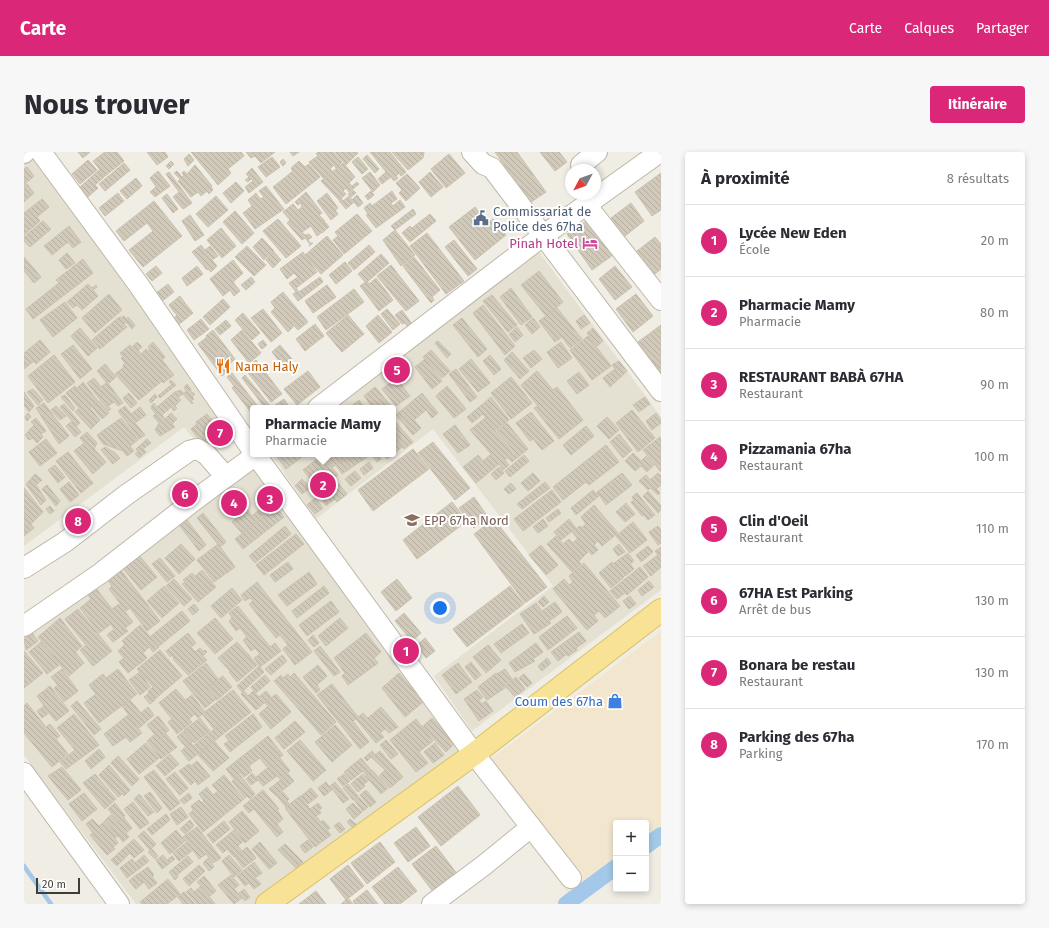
<!DOCTYPE html>
<html lang="fr">
<meta charset="utf-8">
<style>
:root{--surface:#fff;--page:#f7f7f7;--text:#2b2b33;--muted:#7c7c81;--line:#e1e1e2;--accent:#db2777}
body{margin:0;font-family:"Fira Sans",sans-serif;background:var(--page);color:var(--text)}
.controls{position:absolute;right:12px;bottom:12px;display:grid;overflow:hidden;border-radius:4px;box-shadow:0 2px 6px #0003}
.controls button{width:36px;height:36px;display:grid;place-items:center;padding:0;border:0;border-bottom:1px solid var(--line);background:var(--surface);color:var(--text);font:20px sans-serif}
.compass{position:absolute;left:541px;top:12px;width:36px;height:36px;border-radius:50%;background:var(--surface);box-shadow:0 2px 6px #0003;rotate:229deg}
.scale{position:absolute;left:12px;bottom:10px;width:44px;box-sizing:border-box;padding-left:4px;border:2px solid #423d34;border-top:0;font-size:11px;line-height:14px;white-space:nowrap;color:#423d34;-webkit-text-stroke:3px #fff;paint-order:stroke}
.you{position:absolute;left:416px;top:456px;width:14px;height:14px;margin:-10px;border:3px solid #fff;border-radius:50%;background:#1a73e8;box-shadow:0 0 0 6px #1a73e833}
.badge{display:grid;place-items:center;width:26px;height:26px;border-radius:50%;background:var(--accent);color:#fff;font-size:13px;font-weight:700}
.pin{position:absolute;translate:-50% -50%;border:2px solid #fff;box-shadow:0 1px 4px #0006}
.popup{position:absolute;left:226px;top:253px;width:146px;height:52px;box-sizing:border-box;display:grid;place-content:center;border-radius:4px;background:var(--surface);filter:drop-shadow(0 1px 3px #0005);font-size:13px;white-space:nowrap;color:var(--muted)}
.popup b{font-size:15px;color:var(--text)}
.popup::after{content:'';position:absolute;left:50%;top:100%;margin-left:-8px;border:8px solid transparent;border-top-color:var(--surface)}
.list{margin:0;padding:0;list-style:none}
h2{display:flex;justify-content:space-between;align-items:center;height:52px;margin:0;padding:0 16px;font-size:17px}
h2 small{font-size:13px;font-weight:400;color:var(--muted)}
.list li{display:grid;grid-template-columns:26px 1fr auto;gap:12px;align-items:center;box-sizing:border-box;height:72px;padding:0 16px;border-top:1px solid var(--line)}
.list b{display:block;font-size:15px;white-space:nowrap}
.list p{margin:0;font-size:13px;white-space:nowrap;color:var(--muted)}
.list em{font-size:13px;font-style:normal;color:var(--muted)}
.map{position:relative;flex:none;width:637px;height:752px;overflow:hidden;border-radius:4px}
header{display:flex;align-items:center;gap:24px;box-sizing:border-box;height:56px;padding:0 20px;background:var(--accent);color:#fff}
header strong{font-size:19px}
nav{display:flex;gap:22px;margin-inline-start:auto;font-size:14px}
.intro{display:flex;align-items:center;justify-content:space-between;box-sizing:border-box;height:96px;padding:0 24px}
h1{margin:0;font-size:28px}
.button{padding:10px 18px;border-radius:4px;background:var(--accent);color:#fff;font-size:14px;font-weight:700}
main{display:flex;gap:24px;padding:0 24px}
aside{flex:1;background:var(--surface);border-radius:4px;box-shadow:0 2px 6px #0003}
.map>svg:first-child{display:block}
.residential{fill:#e4e0d2}
.commercial{fill:#f2e6cf}
.lines{fill:none;stroke-linecap:round;stroke-linejoin:round}
.stream{stroke:#a3c8ea;stroke-width:4.5}
.canal{stroke:#a3c8ea;stroke-width:16}
.building{fill:url(#building-back-hatch);stroke:#cbc2ae}
.minor-casing{stroke:#beb8aa;stroke-width:22}
.major-casing{stroke:#dac068;stroke-width:24}
.minor{stroke:#fff;stroke-width:20}
.major{stroke:#f7e296;stroke-width:22}
.labels{text-anchor:middle;stroke-width:4;stroke-linejoin:round;paint-order:stroke}
.service-label{font-size:13px;fill:#4e5e75;stroke:#fff;text-anchor:start}
.hotel-label{font-size:13px;fill:#b23c85;stroke:#fff;text-anchor:end}
.food-label{font-size:13px;fill:#c56008;stroke:#fff;text-anchor:start}
.education-label{font-size:13px;fill:#785e54;stroke:#fff;text-anchor:start}
.shop-label{font-size:13px;fill:#366cbe;stroke:#fff;text-anchor:end}
</style>
<header>
<strong>Carte</strong>
<nav><a>Carte</a><a>Calques</a><a>Partager</a></nav>
</header>
<div class="intro"><h1>Nous trouver</h1><a class="button">Itinéraire</a></div>
<main>
<div class="map">
<svg width="637" height="752" viewBox="0 0 637 752">
<defs>
<pattern id="building-back-hatch" width="6" height="6" patternUnits="userSpaceOnUse"><rect width="6" height="6" fill="#d1caba"/><path d="M-1 5l2 2M0 0l6 6M5-1l2 2" fill="none" stroke="#b5aea0"/></pattern>
</defs>
<rect width="100%" height="100%" fill="#f0ede4"/>
<g class="residential">
<path d="M4,0L119,152L210,281L181,301L160,275L0,394V4Z"/>
<path d="M512,96L637,265V438L448,579L410,524L529,434L409,277L292,367L248,303L369,302V256H308Z"/>
<path d="M224,306L442,602L233,752H112L0,603V477Z"/>
</g>
<path class="commercial" d="M637,479V674L622,685V671H592V707L544,742L451,619Z"/>
<g class="lines">
<path class="stream" d="M0,714L27,752"/>
<g class="canal">
<path d="M622,694L637,683"/>
<path d="M542,752L592,715"/>
</g>
</g>
<g class="building">
<path d="M54,0H66L59,6Z"/>
<path d="M81,0H93L100,9L81,24L69,9Z"/>
<path d="M123,0H141L144,5L133,13Z"/>
<path d="M167,0H217L220,4L204,17L207,21L194,33Z"/>
<path d="M222,0H251L237,11L231,4L227,6Z"/>
<path d="M266,0H275L269,4Z"/>
<path d="M294,0H309L318,10L312,16L310,13L306,17L308,19L300,27L285,10L294,4L292,2Z"/>
<path d="M311,0H333L334,1L322,13Z"/>
<path d="M346,0H366L382,20L377,24L375,21L372,24L374,26L370,29L367,25L358,32L354,27L362,20Z"/>
<path d="M368,0H400L399,6L384,18Z"/>
<path d="M471,0H493L522,40L507,50Z"/>
<path d="M516,0H535L543,10L531,19Z"/>
<path d="M165,2L170,8L164,14L160,7Z"/>
<path d="M425,2L441,21L422,36L407,17Z"/>
<path d="M343,3L355,17L351,21L339,7Z"/>
<path d="M248,5L256,15L242,25L234,15Z"/>
<path d="M334,5L344,17L338,22L328,10Z"/>
<path d="M259,7L262,11L259,14L256,10Z"/>
<path d="M64,8L73,18L56,32L48,22Z"/>
<path d="M147,9L150,12L145,17L142,14Z"/>
<path d="M275,9L281,15L285,12L296,25L262,52L249,35L269,19L267,16Z"/>
<path d="M100,11L106,18L81,39L75,32Z"/>
<path d="M319,11L331,25L325,31L328,34L333,30L335,32L325,40L322,36L319,39L322,42L315,48L297,29Z"/>
<path d="M171,13L188,34L187,35L189,38L185,42L183,39L177,44L174,40L167,45L154,29L156,27L150,21L153,19L158,25L160,23L158,21L160,19L163,22Z"/>
<path d="M3,15L10,24L0,33V17Z"/>
<path d="M228,16L239,30L225,41L221,35L229,29L227,27L224,30L221,28L225,25L222,22Z"/>
<path d="M75,18L81,24L71,33L74,36L64,45L55,36Z"/>
<path d="M134,19L146,34L131,45L126,40L132,35L126,26Z"/>
<path d="M145,20L168,51L159,57L149,45L155,40L142,22Z"/>
<path d="M346,20L356,33L349,40L338,26Z"/>
<path d="M406,20L419,35L407,45L395,30Z"/>
<path d="M637,21V58L628,64L611,40Z"/>
<path d="M383,22L396,36L382,49L375,41L378,38L372,31Z"/>
<path d="M112,26L118,34L103,47L96,39Z"/>
<path d="M212,30L220,39L207,51L199,41Z"/>
<path d="M3,32L10,41L0,50V34Z"/>
<path d="M242,34L260,57L231,77L219,61L228,54L224,48L232,41L236,47L240,45L235,39Z"/>
<path d="M329,38L332,41L327,45L324,42Z"/>
<path d="M347,39L350,43L344,48L341,44Z"/>
<path d="M368,39L373,47L367,51L369,54L376,48L381,55L352,76L342,63L344,62L340,56L346,51L348,54Z"/>
<path d="M282,40L298,61L295,63L301,69L297,72L301,70L305,75L298,81L296,79L297,81L293,84L287,74L278,80L281,83L285,82L288,85L284,88L286,91H289L285,94L286,92L281,86L278,88L263,71L266,68L259,60L269,52L274,58L278,55L277,51L274,53L271,50Z"/>
<path d="M94,41L100,49L81,64L75,56Z"/>
<path d="M303,41L314,56L311,58L314,62L307,68L293,49Z"/>
<path d="M143,42L154,57L149,61L138,46Z"/>
<path d="M333,43L339,51L334,55L330,50L322,57L315,49L317,46L319,49L325,44L328,48Z"/>
<path d="M192,44L204,58L184,75L172,62Z"/>
<path d="M18,47L25,55L13,65L16,69L0,83V61Z"/>
<path d="M130,49L158,84L119,115L105,98L129,79L123,71L100,89L92,79Z"/>
<path d="M607,51L620,69L601,84L587,66Z"/>
<path d="M451,55L464,71L469,67L482,83L451,108L425,75Z"/>
<path d="M389,57L392,62L371,78L367,74Z"/>
<path d="M211,59L230,81L218,92L199,70Z"/>
<path d="M333,62L348,79L320,102L309,88L314,84L311,80Z"/>
<path d="M406,62L412,69L386,90L378,81L386,74L388,76Z"/>
<path d="M166,63L180,83L171,89L158,69Z"/>
<path d="M568,65L592,101L568,118L543,82Z"/>
<path d="M254,67L277,94L262,106L239,79Z"/>
<path d="M19,69L27,77L6,95L0,89V85Z"/>
<path d="M45,74L57,90L49,96L44,90L28,103L20,94Z"/>
<path d="M197,76L212,94L198,106L183,88Z"/>
<path d="M371,78L391,103L377,114L359,88Z"/>
<path d="M403,81L440,129L422,142L386,94Z"/>
<path d="M303,84L319,103L297,122L281,103Z"/>
<path d="M631,85L637,92V117L631,122L613,99Z"/>
<path d="M238,86L250,99L240,108L229,95Z"/>
<path d="M430,88L453,117L444,124L421,95Z"/>
<path d="M177,93L181,98L186,94L194,104L188,108L193,114L187,120L184,117L183,118L168,100Z"/>
<path d="M345,93L351,100L330,118L324,111Z"/>
<path d="M223,94L242,113L230,124L211,105Z"/>
<path d="M250,100L257,108L249,116L242,108Z"/>
<path d="M279,100L293,120L272,136L275,140L296,125L299,130L274,149L269,142L272,140L265,131L274,125L270,121L263,127L256,117Z"/>
<path d="M43,101L51,111L42,117L35,108Z"/>
<path d="M357,102L365,111L342,131L334,122Z"/>
<path d="M0,105L17,125L10,131L0,119Z"/>
<path d="M390,105L416,138L408,145L410,148L407,151L379,114Z"/>
<path d="M59,107L69,121L9,167L2,157L35,131L32,128Z"/>
<path d="M209,108L219,121L209,130L216,139L210,144L206,138L199,144L186,127Z"/>
<path d="M321,110L328,119L312,132L305,123Z"/>
<path d="M367,113L395,149L382,159L353,124Z"/>
<path d="M132,114L138,121L128,129L122,122Z"/>
<path d="M173,114L179,122L163,134L158,126Z"/>
<path d="M591,114L608,135L591,148L575,127Z"/>
<path d="M515,119L539,150L522,164L497,133Z"/>
<path d="M227,125L231,130L222,138L217,133Z"/>
<path d="M352,126L369,148L355,159L336,134L343,129L345,132Z"/>
<path d="M64,132L68,136L72,133L73,135L69,138L74,144L58,158L53,153L49,156L43,150Z"/>
<path d="M144,132L150,140L138,149L132,141Z"/>
<path d="M303,133L312,145L289,161L281,149Z"/>
<path d="M487,136L508,165L497,173L476,145Z"/>
<path d="M330,137L340,150L302,178L293,165Z"/>
<path d="M259,140L284,170L274,178L268,172L269,175L264,180L247,160L251,156L247,150Z"/>
<path d="M85,142L98,158L71,181L58,166Z"/>
<path d="M612,142L629,164L609,180L592,157Z"/>
<path d="M468,143L493,173L484,180L459,149Z"/>
<path d="M156,144L161,151L150,160L145,153Z"/>
<path d="M199,147L206,155L186,173L179,165Z"/>
<path d="M41,150L53,166L29,185L16,168Z"/>
<path d="M161,151L169,161L153,174L148,168L153,163L150,160Z"/>
<path d="M459,153L491,194L481,203L449,161Z"/>
<path d="M533,156L558,187L546,196L538,185L531,190L515,169Z"/>
<path d="M239,157L258,181L247,190L227,166Z"/>
<path d="M363,157L376,172L369,178L357,162Z"/>
<path d="M378,158L388,172L384,175L381,171L378,172L371,163Z"/>
<path d="M219,161L236,181L228,188L211,168Z"/>
<path d="M324,163L340,182L318,200L302,181Z"/>
<path d="M354,163L368,180L355,191L342,174Z"/>
<path d="M560,163L566,171L557,177L552,169Z"/>
<path d="M100,164L102,167L104,165L111,173L108,177L102,170L100,172L103,175L76,197L68,188L95,165L96,166Z"/>
<path d="M438,166L463,197L454,205L429,173Z"/>
<path d="M509,166L516,175L508,182L501,173Z"/>
<path d="M177,167L185,177L170,188L163,178Z"/>
<path d="M202,168L207,174L196,183L191,177Z"/>
<path d="M291,172L300,184L281,199L272,187Z"/>
<path d="M637,173V221L614,190Z"/>
<path d="M493,175L499,183L491,190L485,182Z"/>
<path d="M56,176L73,196L64,204L47,184Z"/>
<path d="M569,176L579,189L573,194L563,181Z"/>
<path d="M189,178L211,207L204,213L182,184Z"/>
<path d="M218,178L237,201L225,211L207,188Z"/>
<path d="M564,184L587,214L568,228L546,198Z"/>
<path d="M183,185L207,217L198,224L174,192Z"/>
<path d="M16,188L26,200L12,212L10,209L0,217V201Z"/>
<path d="M239,188L243,193L238,197L234,192Z"/>
<path d="M414,189L427,202L423,206L411,191Z"/>
<path d="M113,190L118,195L114,198L117,202L122,197L124,199L126,198L124,195L129,190L141,205L138,208L150,223L139,231L138,229L115,248L91,222L100,215L99,213L101,211L97,206L99,205L96,201L106,193L108,195Z"/>
<path d="M537,190L548,206L534,216L523,200Z"/>
<path d="M49,193L68,217L56,227L37,202Z"/>
<path d="M256,193L268,207L259,214L248,200Z"/>
<path d="M407,198L426,219L418,226L399,205Z"/>
<path d="M510,198L518,207L507,216L499,206Z"/>
<path d="M488,200L505,219L496,227L480,208Z"/>
<path d="M30,203L51,230L24,251L4,224Z"/>
<path d="M466,203L477,217L470,223L459,209Z"/>
<path d="M401,207L418,229L408,237L391,215Z"/>
<path d="M447,207L466,231L454,240L435,217Z"/>
<path d="M232,208L258,242L247,250L221,217Z"/>
<path d="M595,209L603,219L586,235L579,226L591,217L588,213Z"/>
<path d="M81,212L92,225L85,231L84,229L82,230L73,219Z"/>
<path d="M432,217L453,245L446,250L425,222Z"/>
<path d="M284,219L296,235L273,253L260,237Z"/>
<path d="M513,219L529,238L533,235L559,268L535,287L510,256L514,254L497,233Z"/>
<path d="M555,220L565,233L553,242L543,229Z"/>
<path d="M208,221L235,256H229V263L208,236L210,234L203,225Z"/>
<path d="M221,223L247,255L246,256H241L218,226Z"/>
<path d="M487,225L508,251L487,267L467,241Z"/>
<path d="M70,226L77,235L83,230L99,251L94,254L90,250L84,254L87,257L85,259L63,231Z"/>
<path d="M372,226L386,244L372,254L358,237Z"/>
<path d="M147,228L152,233L136,246L134,244L148,232L145,230Z"/>
<path d="M59,230L74,249L66,256L76,268L67,277L51,260L55,256L42,241L51,234L53,236Z"/>
<path d="M163,232L167,237L166,239L171,242L168,245L170,247L167,249L169,251L168,252L159,242L154,245L157,248L151,254L153,256L150,259L147,255L138,263L141,267L147,261L153,267L148,272L151,275L136,284L131,278L135,271L129,264L132,262L127,256L128,253L130,251L133,255L152,239L153,240L156,238L160,241L162,239L160,235Z"/>
<path d="M423,234L442,257L430,266L412,244Z"/>
<path d="M351,235L368,255L367,256H349L340,244Z"/>
<path d="M9,237L19,248L14,253L3,240Z"/>
<path d="M0,240L10,254L5,260L0,253Z"/>
<path d="M105,241L113,251L107,256L99,246Z"/>
<path d="M398,241L414,261L408,266L402,258L390,268L397,276L389,283L372,263Z"/>
<path d="M131,242L133,245L127,251L125,248Z"/>
<path d="M41,243L51,256L49,259L37,245Z"/>
<path d="M467,245L485,268L472,278L459,262L448,271L443,265Z"/>
<path d="M621,245L626,252L615,260L609,253Z"/>
<path d="M260,247L266,256H252L250,254Z"/>
<path d="M335,248L341,256H325Z"/>
<path d="M75,249L85,261L78,267L68,255Z"/>
<path d="M20,251L45,284L35,292L12,256Z"/>
<path d="M40,252L56,271L52,274L57,280L51,285L42,274L48,269L36,255Z"/>
<path d="M32,254L42,264L36,268L27,258Z"/>
<path d="M101,254L107,262L116,255L122,263L111,271L121,283L115,287L94,259Z"/>
<path d="M608,258L631,286L614,300L592,271Z"/>
<path d="M507,260L530,289L518,298L509,287L506,289L492,271Z"/>
<path d="M4,261L7,265L3,269L1,265Z"/>
<path d="M632,261L637,268V271L628,278L622,269Z"/>
<path d="M183,262L199,282L181,295L167,277L173,272L172,270Z"/>
<path d="M583,265L595,278L585,287L573,274Z"/>
<path d="M12,266L22,279L17,282L19,285L13,291L9,286L5,288L1,283L10,273L7,270Z"/>
<path d="M97,266L114,288L106,294L110,299L103,304L99,299L79,292L73,283Z"/>
<path d="M461,266L489,301L481,308L485,313L479,318L475,312L452,331L439,315L454,303L459,309L467,302L446,278Z"/>
<path d="M369,267L389,290L380,297L369,284Z"/>
<path d="M483,271L504,297L488,310L484,306L491,301L473,279Z"/>
<path d="M431,273L446,293L434,301L419,282Z"/>
<path d="M562,274L570,284L547,303L539,293Z"/>
<path d="M63,280L73,291L70,297L82,310L69,322L50,299L60,291L56,286Z"/>
<path d="M595,282L608,298L599,306L586,290Z"/>
<path d="M636,285L637,287V320L619,298Z"/>
<path d="M22,287L33,301L16,314L5,300Z"/>
<path d="M123,287L127,291L119,297L122,300L115,306L111,302L114,300L112,297Z"/>
<path d="M372,287L378,295L363,307L359,302H369V290Z"/>
<path d="M409,290L446,336L431,348L394,301Z"/>
<path d="M582,293L595,310L565,333L562,330L539,348L529,335Z"/>
<path d="M81,295L90,300L96,306L89,312L77,298Z"/>
<path d="M389,297L405,317L349,359L334,338Z"/>
<path d="M44,300L69,331L57,341L32,309Z"/>
<path d="M609,301L617,309L622,304L630,313L623,320L617,314L611,319L601,309Z"/>
<path d="M251,302H282L262,317Z"/>
<path d="M299,302H323L324,303L309,315Z"/>
<path d="M328,302H341L343,305L318,322L312,313Z"/>
<path d="M347,302H354L357,307L353,310Z"/>
<path d="M298,303L314,323L295,338L279,318Z"/>
<path d="M500,303L505,309L486,325L481,319Z"/>
<path d="M345,310L349,316L340,323L336,317Z"/>
<path d="M31,313L41,325L34,331L24,318Z"/>
<path d="M475,315L480,321L472,328L467,322Z"/>
<path d="M331,319L337,326L327,334L321,327Z"/>
<path d="M509,321L516,329L504,339L497,331Z"/>
<path d="M598,321L608,333L582,353L573,340Z"/>
<path d="M634,321L637,324V333L632,337L636,341L634,343L626,336L624,338L615,329L622,323L626,328Z"/>
<path d="M11,322L18,328L12,333L22,348L17,353L2,332Z"/>
<path d="M278,327L286,336L278,342L271,334Z"/>
<path d="M45,330L55,343L46,350L36,337Z"/>
<path d="M313,330L323,342L313,350L311,347L302,354L298,348L302,345L296,338L301,333L304,337Z"/>
<path d="M521,330L526,336L498,357L493,352Z"/>
<path d="M487,331L492,337L485,342L480,337Z"/>
<path d="M23,333L36,349L32,354L18,337Z"/>
<path d="M0,336L19,360L7,372L0,364Z"/>
<path d="M528,338L537,350L499,379L490,367Z"/>
<path d="M569,338L575,344L552,363L547,356Z"/>
<path d="M624,339L637,354V358L634,361L619,344Z"/>
<path d="M613,341L631,363L624,368L620,363L618,364L607,350L610,348L608,345Z"/>
<path d="M450,345L464,365L450,376L435,356Z"/>
<path d="M291,346L299,356L291,362L283,353Z"/>
<path d="M428,350L443,369L393,407L379,388Z"/>
<path d="M243,351L247,357L218,381L208,370L223,357L228,364Z"/>
<path d="M602,351L611,362L601,370L592,360Z"/>
<path d="M570,353L594,381L578,394L574,389L570,393L574,398L568,403L548,380L556,374L557,376L562,372L557,365Z"/>
<path d="M26,354L30,359L26,362L22,357Z"/>
<path d="M252,355L260,365L219,397L211,387Z"/>
<path d="M534,357L537,361L525,370L522,366Z"/>
<path d="M179,361L202,390L196,395L173,366Z"/>
<path d="M0,364L10,376L0,384Z"/>
<path d="M470,367L523,435L501,451L450,382Z"/>
<path d="M519,367L524,374L514,381L509,375Z"/>
<path d="M545,367L552,376L537,388L530,380Z"/>
<path d="M163,368L182,393L175,399L156,374Z"/>
<path d="M609,370L623,388L606,401L592,384Z"/>
<path d="M261,374L267,382L231,411L225,404Z"/>
<path d="M634,374L637,378V391L634,393L625,380Z"/>
<path d="M272,382L280,392L240,423L232,413Z"/>
<path d="M532,384L557,412L548,420L523,392Z"/>
<path d="M545,387L549,391L553,387L564,400L555,409L540,391Z"/>
<path d="M157,392L171,407L155,422L141,406Z"/>
<path d="M194,392L211,415L190,430L173,408Z"/>
<path d="M595,392L601,400L594,404L589,397Z"/>
<path d="M517,393L534,413L522,423L505,403Z"/>
<path d="M624,394L629,400L617,410L612,403Z"/>
<path d="M637,395V415L627,424L619,414L634,403L631,399Z"/>
<path d="M113,401L133,425L117,438L97,414Z"/>
<path d="M604,401L610,409L606,412L610,417L601,424L590,411Z"/>
<path d="M136,406L151,424L143,430L128,412Z"/>
<path d="M264,410L269,417L251,430L246,423Z"/>
<path d="M588,410L600,425L587,436L575,421Z"/>
<path d="M560,411L596,454L581,466L575,459L570,463L574,469L563,478L529,437L540,427L545,433L549,430L545,424Z"/>
<path d="M616,415L624,425L603,443L601,441L593,447L586,439Z"/>
<path d="M96,417L136,469L123,479L106,456L102,459L85,437L88,434L83,427Z"/>
<path d="M178,418L192,435L174,450L158,432L161,430L159,428L168,421L171,424Z"/>
<path d="M285,420L293,432L263,454L254,443Z"/>
<path d="M150,427L168,447L160,454L142,434Z"/>
<path d="M373,427L388,446L372,459L357,440Z"/>
<path d="M625,429L630,435L618,444L614,438Z"/>
<path d="M233,430L288,500L271,513L259,497L264,493L256,483L252,486L225,452L229,449L226,446L221,449L217,443Z"/>
<path d="M140,434L155,451L138,466L123,449Z"/>
<path d="M300,434L305,441L273,466L268,459Z"/>
<path d="M486,434L500,452L443,495L429,477Z"/>
<path d="M71,435L88,457L95,452L109,470L101,476L104,479L89,490L83,483L90,477L87,472L75,481L56,456L67,447L63,441Z"/>
<path d="M208,436L218,448L197,466L187,454Z"/>
<path d="M520,444L525,450L519,455L514,450Z"/>
<path d="M606,444L612,452L605,457L599,449Z"/>
<path d="M307,449L315,460L283,484L275,473Z"/>
<path d="M531,450L538,460L525,469L527,471L510,482L496,462L512,451L518,459Z"/>
<path d="M170,452L175,458L169,463L164,457Z"/>
<path d="M214,454L246,495L251,491L257,499L236,515L230,506L236,502L231,496L227,499L219,488L223,485L216,476L212,479L205,469L208,466L205,461Z"/>
<path d="M54,457L88,499L69,514L56,498L62,493L41,467Z"/>
<path d="M158,459L166,469L135,494L127,484Z"/>
<path d="M380,461L397,481L388,489L371,469Z"/>
<path d="M543,464L553,476L524,498L515,485Z"/>
<path d="M36,466L58,494L51,500L60,511L45,524L14,485Z"/>
<path d="M191,466L209,487L191,502L173,481Z"/>
<path d="M316,466L324,476L302,494L294,484Z"/>
<path d="M498,472L505,481L477,501L470,492Z"/>
<path d="M116,473L135,495L129,500L125,495L119,501L123,506L104,521L95,510L100,506L94,499L101,492L98,489Z"/>
<path d="M555,480L562,489L552,496L553,498L544,504L543,502L534,509L527,500Z"/>
<path d="M8,481L14,489L2,498L0,487Z"/>
<path d="M164,481L172,491L167,495L171,500L176,496L179,499L181,498L183,500L179,504L183,508L164,523L149,507L150,506L148,503L146,505L142,499Z"/>
<path d="M342,481L357,500L350,506L354,511L324,533L318,524L321,521L310,506Z"/>
<path d="M289,483L295,491L290,495L284,488Z"/>
<path d="M401,486L411,499L402,506L393,493Z"/>
<path d="M17,490L35,513L23,522L5,500Z"/>
<path d="M213,490L225,503L206,519L194,506Z"/>
<path d="M512,491L519,500L509,507L511,509L491,520L485,511Z"/>
<path d="M464,493L477,508L462,521L449,505Z"/>
<path d="M296,494L316,520L310,524L290,499Z"/>
<path d="M136,498L158,524L131,547L124,539L129,535L113,517Z"/>
<path d="M0,499L19,521L0,536Z"/>
<path d="M225,503L233,513L213,530L205,520Z"/>
<path d="M258,503L263,509L247,523L241,517Z"/>
<path d="M523,506L527,511L518,519L514,514Z"/>
<path d="M447,510L457,523L451,528L441,515Z"/>
<path d="M182,511L194,527L183,536L192,547L181,556L159,529Z"/>
<path d="M434,511L448,530L432,542L418,523Z"/>
<path d="M294,513L303,524L293,533L296,538L292,541L279,525Z"/>
<path d="M235,514L240,520L218,540L213,534Z"/>
<path d="M38,517L54,539L40,550L30,536L34,533L27,525Z"/>
<path d="M94,517L113,542L75,571L60,551L72,542L65,533L79,522L82,526Z"/>
<path d="M481,517L488,527L480,533L481,536L463,548L454,535L472,521L473,522Z"/>
<path d="M116,520L126,535L116,543L105,528Z"/>
<path d="M270,521L312,570L297,583L250,529L257,523L259,526L264,522L266,525Z"/>
<path d="M375,521L399,550L381,565L358,536Z"/>
<path d="M500,522L508,531L503,535L495,526Z"/>
<path d="M241,523L246,529L232,541L227,535Z"/>
<path d="M199,524L208,535L193,548L183,536Z"/>
<path d="M492,525L501,537L491,545L481,534Z"/>
<path d="M308,532L334,565L329,569L345,590L336,597L293,543Z"/>
<path d="M26,534L45,559L32,569L25,561L18,566L13,559L20,554L13,544Z"/>
<path d="M152,537L161,548L168,543L181,560L174,566L171,562L165,567L168,570L153,582L144,570L148,567L135,551Z"/>
<path d="M209,538L227,560L199,582L193,574L190,577L178,562Z"/>
<path d="M453,538L459,545L455,548L458,552L462,549L469,559L455,569L440,547Z"/>
<path d="M220,539L224,544L229,539L235,545L242,539L247,545L232,558L217,542Z"/>
<path d="M125,541L131,548L126,552L120,545Z"/>
<path d="M252,542L267,560L247,577L235,562L244,554L241,551Z"/>
<path d="M106,548L117,561L124,555L130,563L115,576L98,554Z"/>
<path d="M53,549L77,577L70,583L47,554Z"/>
<path d="M3,551L22,575L26,572L36,584L32,587L44,602L28,615L0,581V554Z"/>
<path d="M357,555L374,575L365,581L361,577L356,581L360,585L352,591L332,567L339,561L344,566Z"/>
<path d="M50,562L75,593L42,617L36,610L51,598L33,576Z"/>
<path d="M229,562L238,575L206,600L200,592L205,589L201,584Z"/>
<path d="M104,563L118,581L106,590L102,585L89,594L80,582Z"/>
<path d="M134,564L145,578L135,587L123,573Z"/>
<path d="M176,566L186,579L170,591L160,578Z"/>
<path d="M408,566L431,591L422,600L398,575Z"/>
<path d="M392,567L409,589L395,600L404,611L392,620L366,588Z"/>
<path d="M271,569L281,580L260,597L251,586Z"/>
<path d="M311,573L328,593L308,610L291,590Z"/>
<path d="M193,575L199,582L165,609L157,599L167,591L169,594Z"/>
<path d="M160,579L168,590L162,595L153,585Z"/>
<path d="M142,582L153,595L137,607L123,589L130,583L134,588Z"/>
<path d="M244,584L259,603L243,615L236,606L225,614L228,619L220,625L217,621L210,627L202,617Z"/>
<path d="M276,588L302,618L289,629L263,599Z"/>
<path d="M362,588L374,602L367,607L356,593Z"/>
<path d="M190,589L205,606L189,619L174,603Z"/>
<path d="M122,591L135,606L115,622L103,607Z"/>
<path d="M411,591L420,603L409,611L400,600Z"/>
<path d="M75,597L81,605L67,617L61,609Z"/>
<path d="M348,599L351,603L356,599L379,625L366,636L355,624L361,618L347,605L343,609L340,606Z"/>
<path d="M146,602L155,612L141,624L132,614Z"/>
<path d="M94,604L115,627L108,634L87,611Z"/>
<path d="M256,606L266,619L256,627L253,624L239,634L232,625Z"/>
<path d="M337,606L347,618L342,623L339,619L327,628L320,620Z"/>
<path d="M173,609L186,624L174,633L171,629L167,633L155,619L165,612L167,614Z"/>
<path d="M85,613L106,638L100,644L98,642L94,645L75,623Z"/>
<path d="M38,615L57,638L44,648L24,624Z"/>
<path d="M130,618L156,651L146,659L120,625Z"/>
<path d="M348,618L364,636L357,642L342,624Z"/>
<path d="M151,620L164,636L156,643L142,627Z"/>
<path d="M228,621L234,628L227,633L222,627Z"/>
<path d="M71,622L92,647L81,657L59,631Z"/>
<path d="M264,622L270,629L252,644L245,637Z"/>
<path d="M320,622L326,629L319,634L313,627Z"/>
<path d="M339,622L345,628L340,632L334,626Z"/>
<path d="M200,623L220,647L179,680L165,662L169,658L167,654L175,648L178,651L180,649L175,642L183,635L189,643L194,639L188,633Z"/>
<path d="M216,623L231,642L226,647L223,644L221,646L208,629Z"/>
<path d="M333,626L341,634L334,640L327,632Z"/>
<path d="M302,630L308,638L300,644L294,636Z"/>
<path d="M311,630L325,647L319,651L306,634Z"/>
<path d="M324,632L334,644L329,648L319,636Z"/>
<path d="M434,634L456,663L417,694L394,665Z"/>
<path d="M287,636L294,644L284,652L277,644Z"/>
<path d="M239,638L255,657L253,658L259,667L253,672L259,680L253,685L230,657L225,661L219,654Z"/>
<path d="M342,638L352,650L346,655L336,643Z"/>
<path d="M126,640L138,656L133,661L120,644Z"/>
<path d="M259,640L265,647L263,649L265,652L262,655L253,644Z"/>
<path d="M60,641L73,657L58,669L45,652Z"/>
<path d="M165,641L168,646L160,652L156,648Z"/>
<path d="M115,642L130,660L124,664L110,647Z"/>
<path d="M276,644L286,657L294,651L298,656L295,658L297,661L292,664L297,670L299,668L306,676L303,678L307,683L291,695L261,656Z"/>
<path d="M335,645L344,655L339,659L330,648Z"/>
<path d="M109,650L125,671L116,677L100,657Z"/>
<path d="M91,651L101,664L94,670L84,657Z"/>
<path d="M329,651L338,660L330,667L322,657Z"/>
<path d="M157,655L164,665L153,673L146,662Z"/>
<path d="M218,659L235,679L221,691L205,670Z"/>
<path d="M142,662L146,668L128,683L123,677Z"/>
<path d="M87,663L94,671L100,666L108,676L102,681L105,685L99,690L81,668Z"/>
<path d="M68,667L75,674L81,669L94,684L91,686L94,691L89,695L91,697L83,703L66,683L69,681L62,672Z"/>
<path d="M326,667L333,673L329,676L323,670Z"/>
<path d="M166,668L170,674L161,682L156,677Z"/>
<path d="M200,669L206,677L189,691L183,683Z"/>
<path d="M315,670L321,677L316,681L310,674Z"/>
<path d="M173,675L197,706L189,711L182,702L175,707L169,698L155,709L149,701L163,690L159,685Z"/>
<path d="M392,675L406,694L384,710L370,691Z"/>
<path d="M152,678L161,689L146,702L137,691Z"/>
<path d="M210,678L219,689L214,694L218,699L210,705L203,697L199,701L192,693Z"/>
<path d="M120,679L132,692L126,698L114,684Z"/>
<path d="M110,687L120,698L110,706L106,701L93,714L87,708Z"/>
<path d="M284,688L289,695L281,701L276,694Z"/>
<path d="M236,690L253,711L245,717L228,697Z"/>
<path d="M356,690L371,710L343,732L327,711Z"/>
<path d="M261,692L279,710L272,716L254,698Z"/>
<path d="M412,694L437,727L413,745L388,712Z"/>
<path d="M223,695L232,706L219,716L211,705Z"/>
<path d="M128,697L134,704L131,707L124,700Z"/>
<path d="M120,703L125,709L103,726L96,716L108,707L111,711Z"/>
<path d="M139,703L143,708L148,704L151,707L138,717L132,708Z"/>
<path d="M205,703L218,718L210,725L198,709Z"/>
<path d="M164,704L169,710L153,723L154,725L151,728L145,720Z"/>
<path d="M184,706L190,715L185,719L179,711Z"/>
<path d="M230,710L238,721L231,726L237,732L230,737L225,731L221,734L213,724Z"/>
<path d="M175,713L181,719L165,734L159,727Z"/>
<path d="M324,713L340,734L322,748L306,727Z"/>
<path d="M124,715L130,723L128,725L133,731L125,737L114,722Z"/>
<path d="M374,715L393,739L376,752H361L348,735Z"/>
<path d="M113,722L120,730L112,737L105,729Z"/>
<path d="M207,723L215,733L210,737L218,746L210,752L194,733Z"/>
<path d="M180,724L192,739L186,744L173,730Z"/>
<path d="M144,727L156,742L143,752H118L116,750Z"/>
<path d="M177,734L191,752H173L162,740L167,736L170,740Z"/>
<path d="M220,737L226,745L221,749L215,741Z"/>
<path d="M343,738L354,752H331L329,749Z"/>
<path d="M292,739L302,752H275Z"/>
<path d="M160,740L166,747L171,752H159L154,745Z"/>
<path d="M324,746L329,752H317Z"/>
</g>
<g class="lines">
<g class="minor-casing">
<g id="minor">
<path d="M17,0L114,132L229,299"/>
<path d="M448,0L459,12L468,16L637,239"/>
<path d="M0,1L1,0"/>
<path d="M557,13L573,0"/>
<path d="M563,54L637,148"/>
<path d="M294,256L520,83L636,0"/>
<path d="M231,302L450,602L547,726"/>
<path d="M0,416L41,390L102,343L165,299L173,297L182,302L202,325"/>
<path d="M0,474L77,421L168,350L233,302"/>
<path d="M0,621L95,752"/>
<path d="M408,752L459,714L507,675"/>
</g>
</g>
<g class="major-casing">
<path id="major" d="M243,752L450,602L637,458"/>
</g>
<use href="#minor" class="minor"/>
<use href="#major" class="major"/>
</g>
<defs>
<g id="civic-bare" transform="scale(1.2)"><path d="M-.6-6.5H3V-4.5H.6V-3L4-1V1h2V6H-6V1h2V-1L-.6-3ZM-1.2 2.5V6h2.4V2.5Z" fill="#5c6f8a" stroke="#fff" stroke-width="2.5" paint-order="stroke"/></g>
<g id="hotel-bare" transform="scale(1.2)"><path d="M-6-4.5h1.5V1H6V5H4.5V3h-9V5H-6ZM-4 0a1.8 1.8 0 1 1 3.6 0ZM.5 0V-2.5h3Q6-2.5 6 0Z" fill="#d1479c" stroke="#fff" stroke-width="2.5" paint-order="stroke"/></g>
<g id="restaurant-bare" transform="scale(1.2)"><path d="M-5-6h1v4h1v-4h1v4h1v-4h1v5L-1.5 .5V6h-2V.5L-5-1ZM5-6V6H3V1.5H1.5Q1.5-4 5-6Z" fill="#e8710a" stroke="#fff" stroke-width="2.5" paint-order="stroke"/></g>
<g id="school-bare" transform="scale(1.2)"><path d="M0-5L7-2L0 1L-7-2ZM-4 1L0 2.5L4 1V4Q0 6-4 4Z" fill="#8d6e63" stroke="#fff" stroke-width="2.5" paint-order="stroke"/></g>
<g id="shop-bare" transform="scale(1.2)"><path d="M-5-2.5h2.3a2.7 3.5 0 0 1 5.4 0H5L5.5 6h-11ZM-1.5-2.5h3a1.5 2.3 0 0 0-3 0Z" fill="#3f7fe0" stroke="#fff" stroke-width="2.5" paint-order="stroke"/></g>
</defs>
<g fill-rule="evenodd">
<use href="#civic-bare" x="457" y="66"/>
<use href="#hotel-bare" x="566" y="91"/>
<use href="#restaurant-bare" x="199" y="214"/>
<use href="#school-bare" x="388" y="368"/>
<use href="#shop-bare" x="591" y="549"/>
</g>
<g class="labels">
<g class="service-label">
<text x="469" y="64">Commissariat de<tspan x="469" dy="15">Police des 67ha</tspan></text>
</g>
<g class="hotel-label">
<text x="554" y="96">Pinah Hotel</text>
</g>
<g class="food-label">
<text x="211" y="219">Nama Haly</text>
</g>
<g class="education-label">
<text x="400" y="373">EPP 67ha Nord</text>
</g>
<g class="shop-label">
<text x="579" y="554">Coum des 67ha</text>
</g>
</g>
</svg>
<div class="controls">
<button>+</button>
<button>−</button>
</div>
<svg class="compass" viewBox="-18 -18 36 36"><path d="M0-13l5 13h-10z" fill="#e53935"/><path d="M0 13l5-13h-10z" fill="#7c7c81"/></svg>
<div class="scale">20 m</div>
<div class="you"></div>
<div class="pin badge" style="left:382px;top:499px">1</div>
<div class="pin badge" style="left:299px;top:333px">2</div>
<div class="popup"><b>Pharmacie Mamy</b>Pharmacie</div>
<div class="pin badge" style="left:246px;top:347px">3</div>
<div class="pin badge" style="left:210px;top:351px">4</div>
<div class="pin badge" style="left:373px;top:218px">5</div>
<div class="pin badge" style="left:161px;top:342px">6</div>
<div class="pin badge" style="left:196px;top:281px">7</div>
<div class="pin badge" style="left:54px;top:369px">8</div>
</div>
<aside>
<h2>À proximité<small>8 résultats</small></h2>
<ul class="list">
<li><span class="badge">1</span><div><b>Lycée New Eden</b><p>École</p></div><em>20 m</em></li>
<li><span class="badge">2</span><div><b>Pharmacie Mamy</b><p>Pharmacie</p></div><em>80 m</em></li>
<li><span class="badge">3</span><div><b>RESTAURANT BABÀ 67HA</b><p>Restaurant</p></div><em>90 m</em></li>
<li><span class="badge">4</span><div><b>Pizzamania 67ha</b><p>Restaurant</p></div><em>100 m</em></li>
<li><span class="badge">5</span><div><b>Clin d'Oeil</b><p>Restaurant</p></div><em>110 m</em></li>
<li><span class="badge">6</span><div><b>67HA Est Parking</b><p>Arrêt de bus</p></div><em>130 m</em></li>
<li><span class="badge">7</span><div><b>Bonara be restau</b><p>Restaurant</p></div><em>130 m</em></li>
<li><span class="badge">8</span><div><b>Parking des 67ha</b><p>Parking</p></div><em>170 m</em></li>
</ul>
</aside>
</main>
